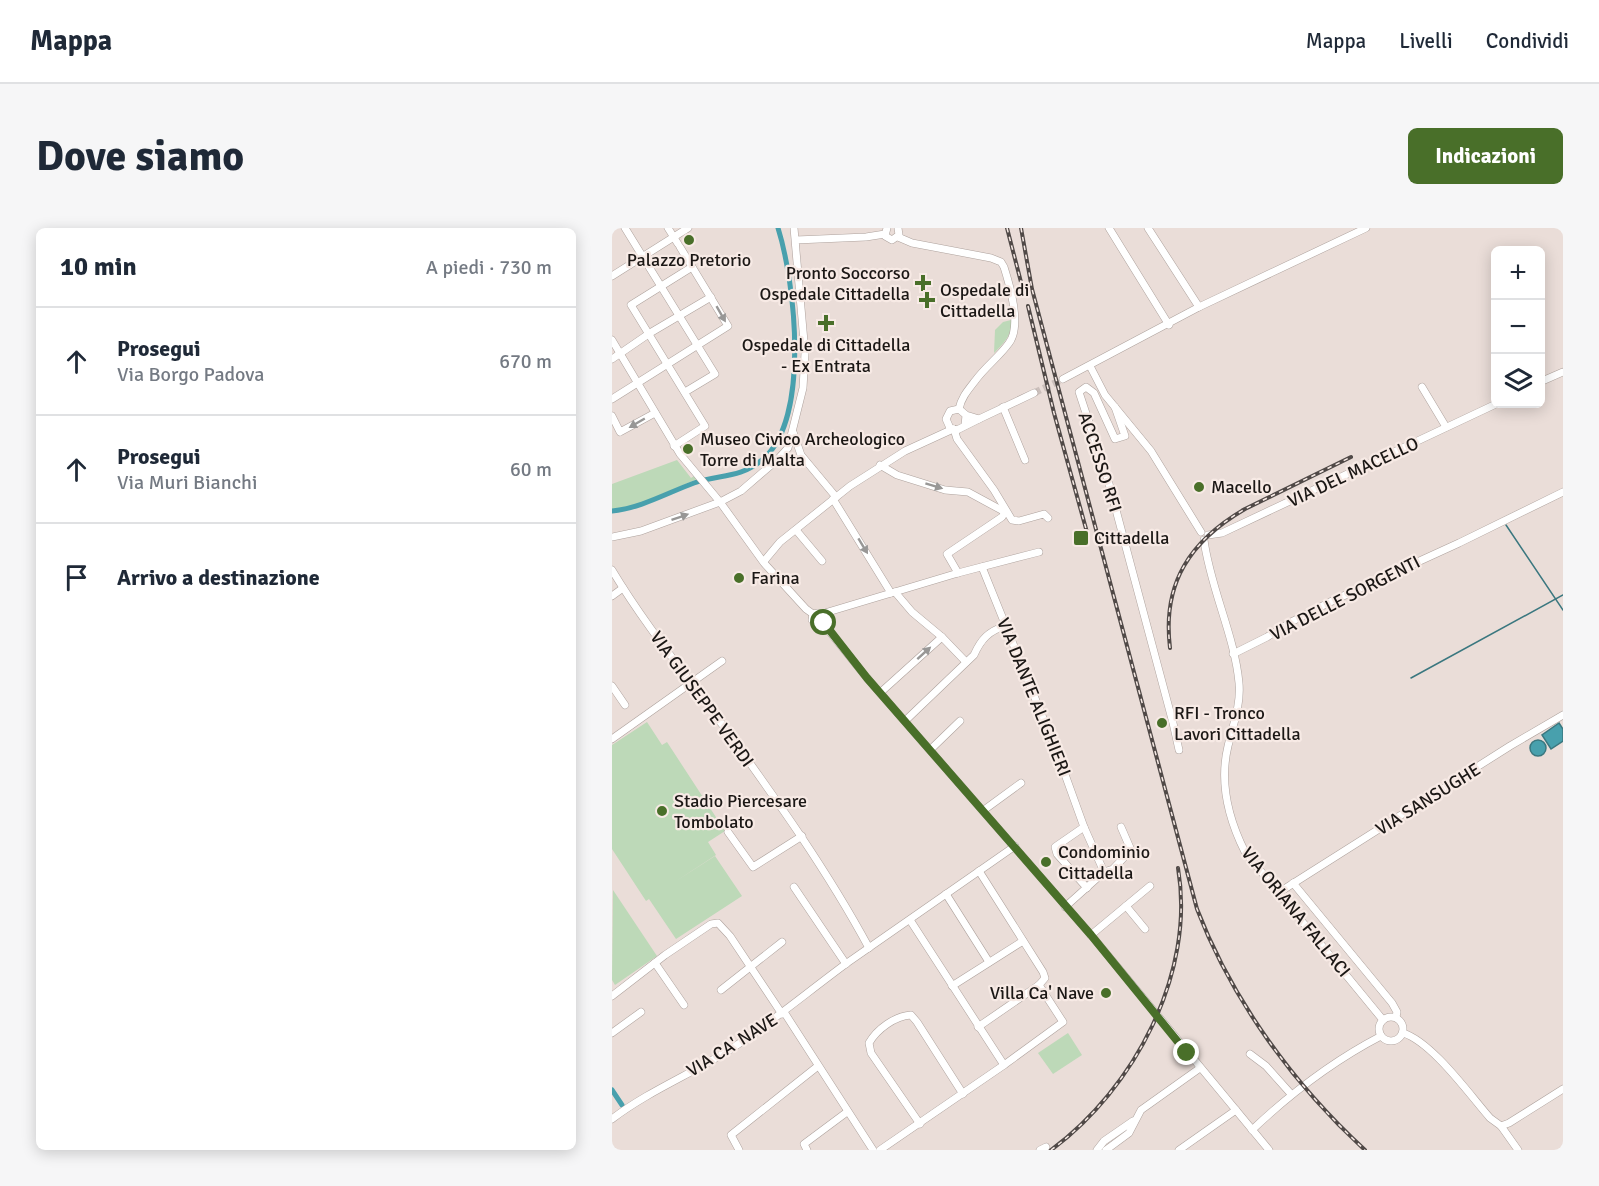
<!DOCTYPE html>
<html lang="it">
<meta charset="utf-8">
<style>
:root{--surface:#fff;--page:#f6f6f7;--text:#1f2937;--muted:#747a83;--line:#e0e1e3;--accent:#496f29}
body{margin:0;font-family:Signika,sans-serif;background:var(--page);color:var(--text)}
.controls{position:absolute;right:18px;top:18px;display:grid;overflow:hidden;border-radius:9px;box-shadow:0 3px 15px #0003}
.controls button{width:54px;height:54px;display:grid;place-items:center;padding:0;border:0;border-bottom:2px solid var(--line);background:var(--surface);color:var(--text);font:30px sans-serif}
.stop{position:absolute;width:18px;height:18px;margin:-14px;border:4px solid #496f29;border-radius:50%;background:#fff}
.stop.end{background:#496f29;border-color:#fff;box-shadow:0 2px 6px #0008}
.list{margin:0;padding:0;list-style:none}
h2{display:flex;justify-content:space-between;align-items:center;height:78px;margin:0;padding:0 24px;font-size:26px}
h2 small{font-size:20px;font-weight:400;color:var(--muted)}
.list li{display:grid;grid-template-columns:39px 1fr auto;gap:18px;align-items:center;box-sizing:border-box;height:108px;padding:0 24px;border-top:2px solid var(--line)}
.list b{display:block;font-size:22px;white-space:nowrap}
.list p{margin:0;font-size:20px;white-space:nowrap;color:var(--muted)}
.list em{font-size:20px;font-style:normal;color:var(--muted)}
.icon{flex:none;width:33px;height:33px;fill:none;stroke:currentColor;stroke-width:2;stroke-linecap:round;stroke-linejoin:round}
.map{position:relative;flex:none;width:951px;height:922px;overflow:hidden;border-radius:9px}
header{display:flex;align-items:center;gap:36px;box-sizing:border-box;height:84px;padding:0 30px;background:var(--surface);border-bottom:2px solid var(--line)}
header strong{font-size:28px}
nav{display:flex;gap:33px;margin-inline-start:auto;font-size:21px}
.intro{display:flex;align-items:center;justify-content:space-between;box-sizing:border-box;height:144px;padding:0 36px}
h1{margin:0;font-size:42px}
.button{padding:15px 27px;border-radius:9px;background:var(--accent);color:#fff;font-size:21px;font-weight:700}
main{display:flex;gap:36px;padding:0 36px}
aside{flex:1;background:var(--surface);border-radius:9px;box-shadow:0 3px 15px #0003}
.map>svg:first-child{display:block}
.green{fill:#bdd9b8}
.water{fill:#48a0ad;stroke:#3a777f;stroke-width:1.5}
.lines{fill:none;stroke-linecap:round;stroke-linejoin:round}
.stream{stroke:#3a777f;stroke-width:1.5}
.canal{stroke:#48a0ad;stroke-width:5}
.minor-tunnel{stroke:#cbbfbb;stroke-width:7;stroke-dasharray:7 3.5;stroke-linecap:butt}
.minor-casing{stroke:#aea29d;stroke-width:8}
.minor{stroke:#fff;stroke-width:7}
.rail-casing{stroke:#504947;stroke-width:4}
.rail{stroke:#f7eae5;stroke-width:1.5;stroke-dasharray:4.5;stroke-linecap:butt}
.oneway{fill:#989796}
.route{stroke:#496f29;stroke-width:8}
.poi-dot{fill:#496f29;stroke:#f7eae5;stroke-width:2}
.labels{text-anchor:middle;stroke-width:4.5;stroke-linejoin:round;paint-order:stroke}
.poi-label{font-size:18px;fill:#1b1715;stroke:#f7eae5;text-anchor:start}
.street-label{font-size:18px;fill:#1b1715;stroke:#f7eae5}
</style>
<header>
<strong>Mappa</strong>
<nav><a>Mappa</a><a>Livelli</a><a>Condividi</a></nav>
</header>
<div class="intro"><h1>Dove siamo</h1><a class="button">Indicazioni</a></div>
<main>
<aside>
<h2>10 min<small>A piedi · 730 m</small></h2>
<ul class="list">
<li><svg class="icon" aria-label="ahead" viewBox="0 0 24 24"><path d="M12 20V5M6 11l6-6 6 6"/></svg><div><b>Prosegui</b><p>Via Borgo Padova</p></div><em>670 m</em></li>
<li><svg class="icon" aria-label="ahead" viewBox="0 0 24 24"><path d="M12 20V5M6 11l6-6 6 6"/></svg><div><b>Prosegui</b><p>Via Muri Bianchi</p></div><em>60 m</em></li>
<li><svg class="icon" aria-label="arrive" viewBox="0 0 24 24"><path d="M6 21V4h12l-3 4 3 4H6"/></svg><div><b>Arrivo a destinazione</b></div></li>
</ul>
</aside>
<div class="map">
<svg width="951" height="922" viewBox="0 0 951 922">
<rect width="100%" height="100%" fill="#eaddd8"/>
<g class="green">
<path d="M399,92C401,106 392,115 382,125L383,102L391,94Z"/>
<path d="M65,232L79,250L82,248L85,251C58,262 29,280 0,281V256Z"/>
<path d="M35,494L50,517L55,514L113,603L96,614L104,627L61,655L103,628L130,668L64,711L37,671L34,673L0,621V517Z"/>
<path d="M1,662L45,728L3,757L0,752Z"/>
<path d="M456,805L470,827L441,846L426,825Z"/>
</g>
<g class="water">
<path d="M947,495L951,501V513L939,521L930,507Z"/>
<circle cx="926" cy="520" r="8"/>
</g>
<g class="lines">
<g class="stream">
<path d="M894,297L951,382"/>
<path d="M799,450L951,367"/>
</g>
<g class="canal">
<path d="M0,283C29,280 55,265 82,255C107,246 127,251 150,232C199,192 183,54 166,0"/>
<path d="M0,862L10,877"/>
</g>
<path class="minor-tunnel" d="M422,165L451,151"/>
<g class="minor-casing">
<g id="minor">
<path d="M13,0L103,146L73,164"/>
<path d="M56,0L66,16"/>
<path d="M275,0L273,8L280,12L287,7L286,0"/>
<path d="M497,0L557,97"/>
<path d="M536,0L587,79"/>
<path d="M286,9L300,15L379,30L389,34L392,39C398,58 410,98 397,115C387,129 373,139 363,153C356,162 349,170 347,181"/>
<path d="M184,12L254,9L273,6"/>
<path d="M0,48L76,0"/>
<path d="M0,112L68,226L108,274L152,335L194,381L201,386L206,385L209,387"/>
<path d="M0,131L38,105L99,69"/>
<path d="M478,138L493,167L539,223L589,304"/>
<path d="M451,151L587,79L754,0"/>
<path d="M928,154L951,144"/>
<path d="M810,159L834,199"/>
<path d="M0,171L116,98L68,19"/>
<path d="M391,179L413,232"/>
<path d="M503,179L513,208L503,211L482,165L474,159L467,164L496,252L561,495L567,522"/>
<path d="M0,188L8,204L43,185"/>
<path d="M367,191L422,165"/>
<path d="M353,197L354,187L347,181L338,183L334,191L338,200L345,202L367,191L354,187"/>
<path d="M342,201L345,211L382,262L400,292L407,293L432,286L436,290"/>
<path d="M181,204L189,227L224,269"/>
<path d="M62,218L93,198L19,77L80,39"/>
<path d="M268,237L285,247L333,262L356,264L393,284"/>
<path d="M221,271L279,365"/>
<path d="M184,302L210,333"/>
<path d="M596,307L610,305L884,176"/>
<path d="M0,309L29,303L108,274L129,263L165,232L176,220L191,160L193,125L182,0"/>
<path d="M592,312C598,359 623,409 627,455C629,477 621,497 616,518C607,555 616,590 633,624L771,792"/>
<path d="M153,332L168,314L238,258L293,223L341,201"/>
<path d="M370,339L446,527L472,599L492,644"/>
<path d="M0,342C33,397 74,447 112,499C164,571 215,642 257,720"/>
<path d="M346,345L335,326L390,289L393,284"/>
<path d="M0,368L11,360"/>
<path d="M201,386L200,392L202,394L209,393"/>
<path d="M209,387L216,384L346,345L427,324"/>
<path d="M209,393L255,450L479,707L657,922"/>
<path d="M330,409L354,434"/>
<path d="M621,426L655,409L681,393L718,374L847,315L951,264"/>
<path d="M0,458L13,477"/>
<path d="M269,464L330,409L300,384L283,364"/>
<path d="M294,492L362,427C369,411 377,403 393,398"/>
<path d="M0,511L110,433"/>
<path d="M319,521L348,493"/>
<path d="M372,582L409,555"/>
<path d="M472,599L443,619L445,626L475,660"/>
<path d="M116,604L141,639L190,608"/>
<path d="M681,655L780,775L785,784L784,789"/>
<path d="M182,659L234,736"/>
<path d="M666,665L898,518L951,487"/>
<path d="M334,666L377,734"/>
<path d="M514,678L533,701"/>
<path d="M453,679L492,644L501,641L519,622L509,599"/>
<path d="M298,692L392,837"/>
<path d="M479,707L538,658"/>
<path d="M43,735L72,777"/>
<path d="M340,758L411,713"/>
<path d="M109,762L170,714"/>
<path d="M0,768L53,727L99,696L106,695L118,708L170,786"/>
<path d="M172,784L261,922"/>
<circle cx="779" cy="801" r="12"/>
<path d="M366,799L427,757"/>
<path d="M0,805L29,784"/>
<path d="M791,805C820,814 857,866 878,890L889,898L897,895L951,861"/>
<path d="M638,826L654,838L679,866"/>
<path d="M0,891C38,862 82,845 122,819C161,793 197,763 235,735C291,696 347,657 403,618"/>
<path d="M308,896L259,825L257,815C265,801 283,788 299,787L305,794L351,866"/>
<path d="M889,898L906,922"/>
<path d="M640,902C679,865 721,833 769,808"/>
<path d="M127,922L119,907L206,838"/>
<path d="M195,922L192,916L235,884"/>
<path d="M268,922L392,837L451,794L427,757L433,750L431,744L367,643"/>
<path d="M428,922L434,919"/>
<path d="M485,922L492,913L521,893"/>
<path d="M494,922L517,905L529,882L588,840"/>
<path d="M567,922L624,882"/>
</g>
</g>
<use href="#minor" class="minor"/>
<g class="rail-casing">
<g id="rail">
<path d="M395,0L410,58"/>
<path d="M409,0L420,61L585,681C620,772 682,857 753,922"/>
<path d="M416,78L442,185L476,308"/>
<path d="M558,420C550,355 578,313 633,281L739,229"/>
<path d="M439,922C522,861 584,745 566,640"/>
</g>
</g>
<use href="#rail" class="rail"/>
</g>
<defs><path id="oneway-solid" d="M-6-.8H1V-3.2L6.5 0L1 3.2V.8H-6Z" transform="scale(1.5)"/></defs>
<g class="oneway">
<use href="#oneway-solid" transform="translate(109 86) rotate(60)"/>
<use href="#oneway-solid" transform="translate(25 195) rotate(150)"/>
<use href="#oneway-solid" transform="translate(322 258) rotate(17)"/>
<use href="#oneway-solid" transform="translate(68 289) rotate(-19)"/>
<use href="#oneway-solid" transform="translate(251 318) rotate(59)"/>
<use href="#oneway-solid" transform="translate(312 425) rotate(-42)"/>
</g>
<g class="lines">
<path class="route" d="M212,395L255,450L479,707L575,825"/>
</g>
<g class="poi-dot">
<circle cx="77" cy="12" r="6"/>
<path d="M308 46h6v6h6v6h-6v6h-6v-6h-6v-6h6z"/>
<path d="M312 63h6v6h6v6h-6v6h-6v-6h-6v-6h6z"/>
<path d="M211 86h6v6h6v6h-6v6h-6v-6h-6v-6h6z"/>
<circle cx="76" cy="221" r="6"/>
<circle cx="587" cy="259" r="6"/>
<rect x="461" y="302" width="16" height="16" rx="3"/>
<circle cx="127" cy="350" r="6"/>
<circle cx="550" cy="495" r="6"/>
<circle cx="50" cy="583" r="6"/>
<circle cx="434" cy="634" r="6"/>
<circle cx="494" cy="765" r="6"/>
</g>
<g class="labels">
<g class="poi-label">
<text x="77" y="38" text-anchor="middle">Palazzo Pretorio</text>
<text x="298" y="51" text-anchor="end">Pronto Soccorso<tspan x="298" dy="21">Ospedale Cittadella</tspan></text>
<text x="328" y="68">Ospedale di<tspan x="328" dy="21">Cittadella</tspan></text>
<text x="214" y="123" text-anchor="middle">Ospedale di Cittadella<tspan x="214" dy="21">- Ex Entrata</tspan></text>
<text x="88" y="217">Museo Civico Archeologico<tspan x="88" dy="21">Torre di Malta</tspan></text>
<text x="599" y="265">Macello</text>
<text x="482" y="316">Cittadella</text>
<text x="139" y="356">Farina</text>
<text x="562" y="491">RFI - Tronco<tspan x="562" dy="21">Lavori Cittadella</tspan></text>
<text x="62" y="579">Stadio Piercesare<tspan x="62" dy="21">Tombolato</tspan></text>
<text x="446" y="630">Condominio<tspan x="446" dy="21">Cittadella</tspan></text>
<text x="482" y="771" text-anchor="end">Villa Ca' Nave</text>
</g>
<g class="street-label">
<text transform="translate(488 234) rotate(72)" y="6">ACCESSO RFI</text>
<text transform="translate(741 244) rotate(-25)" y="6">VIA DEL MACELLO</text>
<text transform="translate(733 370) rotate(-27)" y="6">VIA DELLE SORGENTI</text>
<text transform="translate(422 469) rotate(68)" y="6">VIA DANTE ALIGHIERI</text>
<text transform="translate(90 471) rotate(54)" y="6">VIA GIUSEPPE VERDI</text>
<text transform="translate(816 571) rotate(-32)" y="6">VIA SANSUGHE</text>
<text transform="translate(684 684) rotate(51)" y="6">VIA ORIANA FALLACI</text>
<text transform="translate(120 817) rotate(-32)" y="6">VIA CA' NAVE</text>
</g>
</g>
</svg>
<div class="controls">
<button>+</button>
<button>−</button>
<button><svg class="icon" aria-label="layers" viewBox="0 0 24 24"><path d="M12 4l9 5-9 5-9-5zM3 14l9 5 9-5"/></svg></button>
</div>
<div class="stop" style="left:212px;top:395px"></div>
<div class="stop end" style="left:575px;top:825px"></div>
</div>
</main>
